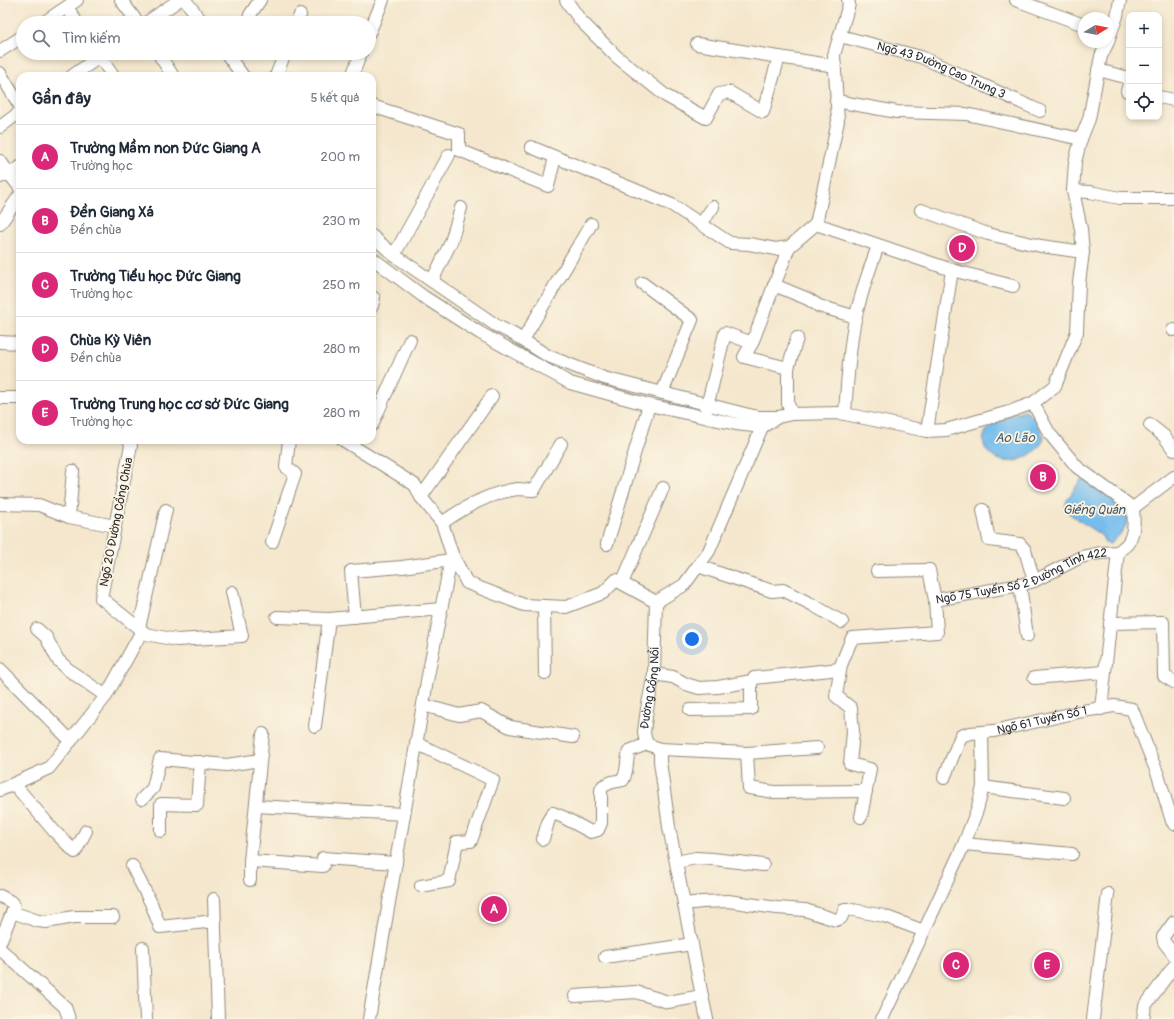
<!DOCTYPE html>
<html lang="vi">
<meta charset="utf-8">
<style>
:root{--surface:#fff;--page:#f2f2f3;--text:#1f2937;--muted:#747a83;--line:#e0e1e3;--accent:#db2777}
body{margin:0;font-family:Pangolin,sans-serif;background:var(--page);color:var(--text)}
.controls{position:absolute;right:12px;top:12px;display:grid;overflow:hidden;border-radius:8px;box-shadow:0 2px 6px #0003}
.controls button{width:36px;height:36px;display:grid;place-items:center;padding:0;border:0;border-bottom:1px solid var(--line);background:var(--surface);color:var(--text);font:20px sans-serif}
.compass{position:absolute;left:1078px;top:12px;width:36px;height:36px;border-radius:50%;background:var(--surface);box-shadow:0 2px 6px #0003;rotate:80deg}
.you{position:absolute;left:692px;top:639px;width:14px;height:14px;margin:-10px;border:3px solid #fff;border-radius:50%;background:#1a73e8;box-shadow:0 0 0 6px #1a73e833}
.badge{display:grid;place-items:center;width:26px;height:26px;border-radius:50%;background:var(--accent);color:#fff;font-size:13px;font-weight:700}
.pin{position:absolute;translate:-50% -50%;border:2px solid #fff;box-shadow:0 1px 4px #0006}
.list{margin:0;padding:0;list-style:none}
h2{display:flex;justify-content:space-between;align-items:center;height:52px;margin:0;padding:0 16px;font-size:17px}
h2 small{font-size:13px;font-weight:400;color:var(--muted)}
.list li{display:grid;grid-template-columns:26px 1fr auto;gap:12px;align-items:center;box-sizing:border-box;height:64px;padding:0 16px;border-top:1px solid var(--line)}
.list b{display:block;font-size:15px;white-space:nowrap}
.list p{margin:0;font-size:13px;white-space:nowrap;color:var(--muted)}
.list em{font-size:13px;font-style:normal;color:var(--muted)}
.icon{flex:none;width:22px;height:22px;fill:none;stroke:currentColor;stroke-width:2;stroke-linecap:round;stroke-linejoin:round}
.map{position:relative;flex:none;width:1174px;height:1019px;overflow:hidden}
.search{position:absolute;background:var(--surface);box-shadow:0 2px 6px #0003;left:16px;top:16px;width:360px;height:44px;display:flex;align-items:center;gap:10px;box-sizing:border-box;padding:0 14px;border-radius:22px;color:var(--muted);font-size:15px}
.panel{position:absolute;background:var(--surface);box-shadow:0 2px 6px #0003;left:16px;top:72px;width:360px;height:372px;border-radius:12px}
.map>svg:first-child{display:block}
.water{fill:#76bded;stroke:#50748c}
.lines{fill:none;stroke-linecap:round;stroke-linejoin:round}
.minor-casing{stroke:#90897c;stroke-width:14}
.minor{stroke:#fff;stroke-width:12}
.labels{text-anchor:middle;stroke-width:3.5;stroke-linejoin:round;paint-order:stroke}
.street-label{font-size:12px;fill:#2b2b2b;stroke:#fcf5e5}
.water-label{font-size:13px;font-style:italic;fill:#425765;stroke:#fcf5e5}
</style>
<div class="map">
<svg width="1174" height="1019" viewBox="0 0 1174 1019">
<rect width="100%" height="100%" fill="#fcf5e5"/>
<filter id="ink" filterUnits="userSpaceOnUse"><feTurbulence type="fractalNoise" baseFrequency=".025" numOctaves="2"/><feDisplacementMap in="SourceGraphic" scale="8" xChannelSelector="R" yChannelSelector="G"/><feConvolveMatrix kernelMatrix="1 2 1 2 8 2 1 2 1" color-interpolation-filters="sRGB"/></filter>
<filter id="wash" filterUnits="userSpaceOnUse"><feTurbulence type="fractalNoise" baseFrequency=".012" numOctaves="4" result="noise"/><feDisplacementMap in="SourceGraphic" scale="16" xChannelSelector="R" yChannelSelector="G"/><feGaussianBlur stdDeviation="0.9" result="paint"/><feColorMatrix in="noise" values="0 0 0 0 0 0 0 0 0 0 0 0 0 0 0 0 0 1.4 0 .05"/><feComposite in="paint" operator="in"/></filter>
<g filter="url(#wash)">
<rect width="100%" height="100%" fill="#f4e7cd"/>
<g class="water">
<path d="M1025,411C1035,416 1039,427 1044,437C1042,445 1036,451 1029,455C996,476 964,439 998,421C1006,416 1016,414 1025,411Z"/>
<path d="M1081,479L1085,480L1129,510C1129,525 1121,535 1110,544L1105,543L1102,536L1064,510L1067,500Z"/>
</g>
</g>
<g filter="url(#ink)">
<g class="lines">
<g class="minor-casing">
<g id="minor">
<path d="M121,0L138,23"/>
<path d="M185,0L203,23"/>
<path d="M566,0L580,20L617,57L666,96L706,118L719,94L729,92L763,112L779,57L835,66"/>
<path d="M1016,0L1084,25"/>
<path d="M67,7L77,23"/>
<path d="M43,23L77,0"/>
<path d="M146,23L179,0"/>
<path d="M248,23L250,15L260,0"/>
<path d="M297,23L300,15"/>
<path d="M369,33L383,0"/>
<path id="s1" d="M840,36L921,57L1040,111"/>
<path d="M1108,41L1117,16L1120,0"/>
<path d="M697,44L779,57"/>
<path d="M0,51L23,36"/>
<path d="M97,53L113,76"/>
<path d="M158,53L173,76"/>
<path d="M226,53L243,76"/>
<path d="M1098,70L1129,78"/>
<path d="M0,73L20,106"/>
<path d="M72,76L105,53"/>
<path d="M276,76L285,53"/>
<path d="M352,76L361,53"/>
<path d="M1129,84L1127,91H1129"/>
<path d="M1159,97L1174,100"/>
<path d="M836,101L897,112L966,114L1081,139"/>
<path d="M372,106L459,134V150L548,186L555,157"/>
<path d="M0,127L20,112"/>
<path d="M531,147L672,205L730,243L749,244L776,249L789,247L816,224L838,121L834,55L849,4L848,0"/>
<path d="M0,161L20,188"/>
<path d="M0,177L9,174L20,167"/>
<path d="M1073,191L1090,192L1120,198H1174"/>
<path d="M921,210L988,234L1041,246L1083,252"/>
<path d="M0,224L20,195"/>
<path d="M701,224L713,207"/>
<path d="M816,224L952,270L1013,286"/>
<path d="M372,236L394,255L497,326L513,334L548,356L604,378L745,414L759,417H777"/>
<path d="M394,255L449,155"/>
<path d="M372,258L424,297L480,333L570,383L649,405L736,424L762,427L778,417L792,414L840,413L927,431L946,430L1009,412L1033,403L1055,386L1077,332L1079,283L1083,252L1081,229L1073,191L1075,162L1081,139L1089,119L1101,56L1108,42"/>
<path d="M432,281L451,242L461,208"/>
<path d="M642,283L692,320L662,393"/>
<path d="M774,285L808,299L819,306L856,317"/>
<path d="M372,306L374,298"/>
<path d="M1173,330H1174"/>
<path d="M523,340L591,224"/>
<path d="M0,342L20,343"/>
<path d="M752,343L789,247"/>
<path d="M0,398H20"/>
<path d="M1033,403L1049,433L1077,467L1133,508C1134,519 1135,532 1128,543C1126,546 1121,549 1118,552L1101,709"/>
<path d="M706,411L725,333L752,343L744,357L788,368"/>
<path d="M792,414L788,404V368L797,338"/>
<path d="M845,414C847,382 849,350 855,319C861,294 869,270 878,246"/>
<path d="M372,425L410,340"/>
<path d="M1150,425L1164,436L1174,450"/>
<path d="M927,431L952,270"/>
<path d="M129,440L131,445L101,598L146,634L177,640L242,636L232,592"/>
<path d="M343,440L415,485L421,497L442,523L452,554L467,583L524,605L566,607L603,593L616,580L656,602"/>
<path d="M73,471L69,517L115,526"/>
<path d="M421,497L492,396"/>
<path d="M0,504L39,505L69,517"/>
<path d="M1133,508L1174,477"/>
<path d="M983,510L989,540L1020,544L1025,550L1034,581"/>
<path d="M442,523C463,508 492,492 518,489C523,489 528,490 534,490L561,444"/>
<path d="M272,542L295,474L286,467L289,440"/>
<path d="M607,544L649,405"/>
<path d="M698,566L772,591L783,590L813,605L842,622"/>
<path id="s2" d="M877,571L929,570L935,600L1020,585L1034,581L1081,557L1100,553L1118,552"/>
<path d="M622,583L663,488"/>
<path d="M1020,585L1027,636"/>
<path d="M544,606L545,673"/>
<path d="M277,617L329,619"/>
<path d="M355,617L351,571L402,567L451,560"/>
<path d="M1110,623L1163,622L1164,676L1174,682"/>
<path d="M139,628L166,510"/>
<path d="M37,629L46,637L58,660L70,671L106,696"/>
<path d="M0,669L71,741"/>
<path d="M654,674L673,677L686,684L699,688L718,687L752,681"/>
<path d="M1034,678L1104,672"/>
<path d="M423,705L459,715L481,711L510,727L573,737"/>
<path d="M690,710L751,709V683L754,678L840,669"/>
<path d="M315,726L329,619L441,609"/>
<path d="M416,743L493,780L471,841L457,842L449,881L421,886"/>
<path d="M660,749L747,753L817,748"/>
<path d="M747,753L749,788L774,792L866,791"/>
<path id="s3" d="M944,778L961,736L970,733L994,731L1083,711L1114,706L1132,709L1158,775L1172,821L1174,824"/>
<path d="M14,784L54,831L75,852L86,831"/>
<path d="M983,787L1064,798"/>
<path d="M0,790L49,768L106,696L142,631"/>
<path d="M142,799L153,788L160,759L227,765L260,760"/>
<path d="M256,806L404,814"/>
<path d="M861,817L870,769L850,764L853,732L851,708L836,696L841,665L852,638L937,632L935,600"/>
<path d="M161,831V804L197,805L200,762"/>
<path d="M543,839L549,819L553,813L563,817L591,832L598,830L601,823V790L603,786L612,782L623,780C628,771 626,761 629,751L647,744"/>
<path d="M964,844L1072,854"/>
<path d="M250,861L323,866V858L396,863"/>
<path d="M676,862L696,858L713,859L763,865"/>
<path d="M132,866L151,903L160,927L215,921"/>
<path d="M250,880V861L263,734"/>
<path d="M0,896L13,903L14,908L0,942"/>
<path d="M214,899L218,1019"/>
<path d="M684,904L702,902L728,901L777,908L805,910L836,920L841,918L845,909H848L884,916L924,931"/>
<path d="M12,912L38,921L46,922L74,917H113"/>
<path d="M1174,922L1163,937L1164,942L1174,955"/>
<path d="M143,948L146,1019"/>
<path d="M0,949L65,1007L69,1019"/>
<path d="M605,957L692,944"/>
<path d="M575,996L636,992L668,1002L702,996"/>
<path d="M369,1019L427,681L452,554"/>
<path id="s4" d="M707,1019L702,996L669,827L660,761V749L647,744L645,738L644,732L647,709L654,674L656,602L684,585L709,551L762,427"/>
<path d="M882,1019L924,931L964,844L977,810L983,787L982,732"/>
<path d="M1093,1019L1108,894"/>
<path d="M1143,1019L1145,1006L1174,966"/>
</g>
</g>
<use href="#minor" class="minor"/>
</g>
</g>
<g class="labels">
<g class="street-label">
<text dy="4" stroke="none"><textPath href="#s1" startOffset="107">Ngõ 43 Đường Cao Trung 3</textPath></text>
<text transform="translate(116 522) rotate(-79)" y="4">Ngõ 20 Đường Cổng Chùa</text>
<text dy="4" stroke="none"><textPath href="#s2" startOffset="173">Ngõ 75 Tuyến Số 2 Đường Tỉnh 422</textPath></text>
<text dy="4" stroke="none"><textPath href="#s4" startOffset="345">Đường Cổng Nổi</textPath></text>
<text dy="4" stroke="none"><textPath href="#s3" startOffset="128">Ngõ 61 Tuyến Số 1</textPath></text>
</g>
<g class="water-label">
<text x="1015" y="442">Ao Lão</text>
<text x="1094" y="514">Giếng Quán</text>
</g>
</g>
</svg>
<div class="controls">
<button>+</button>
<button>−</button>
<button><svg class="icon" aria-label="locate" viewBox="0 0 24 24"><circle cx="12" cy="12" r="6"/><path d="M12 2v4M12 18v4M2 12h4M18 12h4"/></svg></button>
</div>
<svg class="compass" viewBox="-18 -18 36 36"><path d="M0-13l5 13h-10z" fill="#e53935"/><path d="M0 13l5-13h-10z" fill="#747a83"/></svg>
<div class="you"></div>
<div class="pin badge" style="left:494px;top:909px">A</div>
<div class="pin badge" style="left:1043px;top:477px">B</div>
<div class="pin badge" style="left:956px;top:965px">C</div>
<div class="pin badge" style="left:962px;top:248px">D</div>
<div class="pin badge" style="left:1047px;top:965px">E</div>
<div class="search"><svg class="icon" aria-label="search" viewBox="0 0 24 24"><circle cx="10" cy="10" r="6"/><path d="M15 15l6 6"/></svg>Tìm kiếm</div>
<section class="panel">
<h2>Gần đây<small>5 kết quả</small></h2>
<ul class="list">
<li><span class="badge">A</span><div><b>Trường Mầm non Đức Giang A</b><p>Trường học</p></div><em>200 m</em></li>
<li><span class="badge">B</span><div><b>Đền Giang Xá</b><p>Đền chùa</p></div><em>230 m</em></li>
<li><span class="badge">C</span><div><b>Trường Tiểu học Đức Giang</b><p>Trường học</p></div><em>250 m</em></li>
<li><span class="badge">D</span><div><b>Chùa Kỳ Viên</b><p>Đền chùa</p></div><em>280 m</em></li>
<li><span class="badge">E</span><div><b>Trường Trung học cơ sở Đức Giang</b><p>Trường học</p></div><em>280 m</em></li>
</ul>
</section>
</div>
